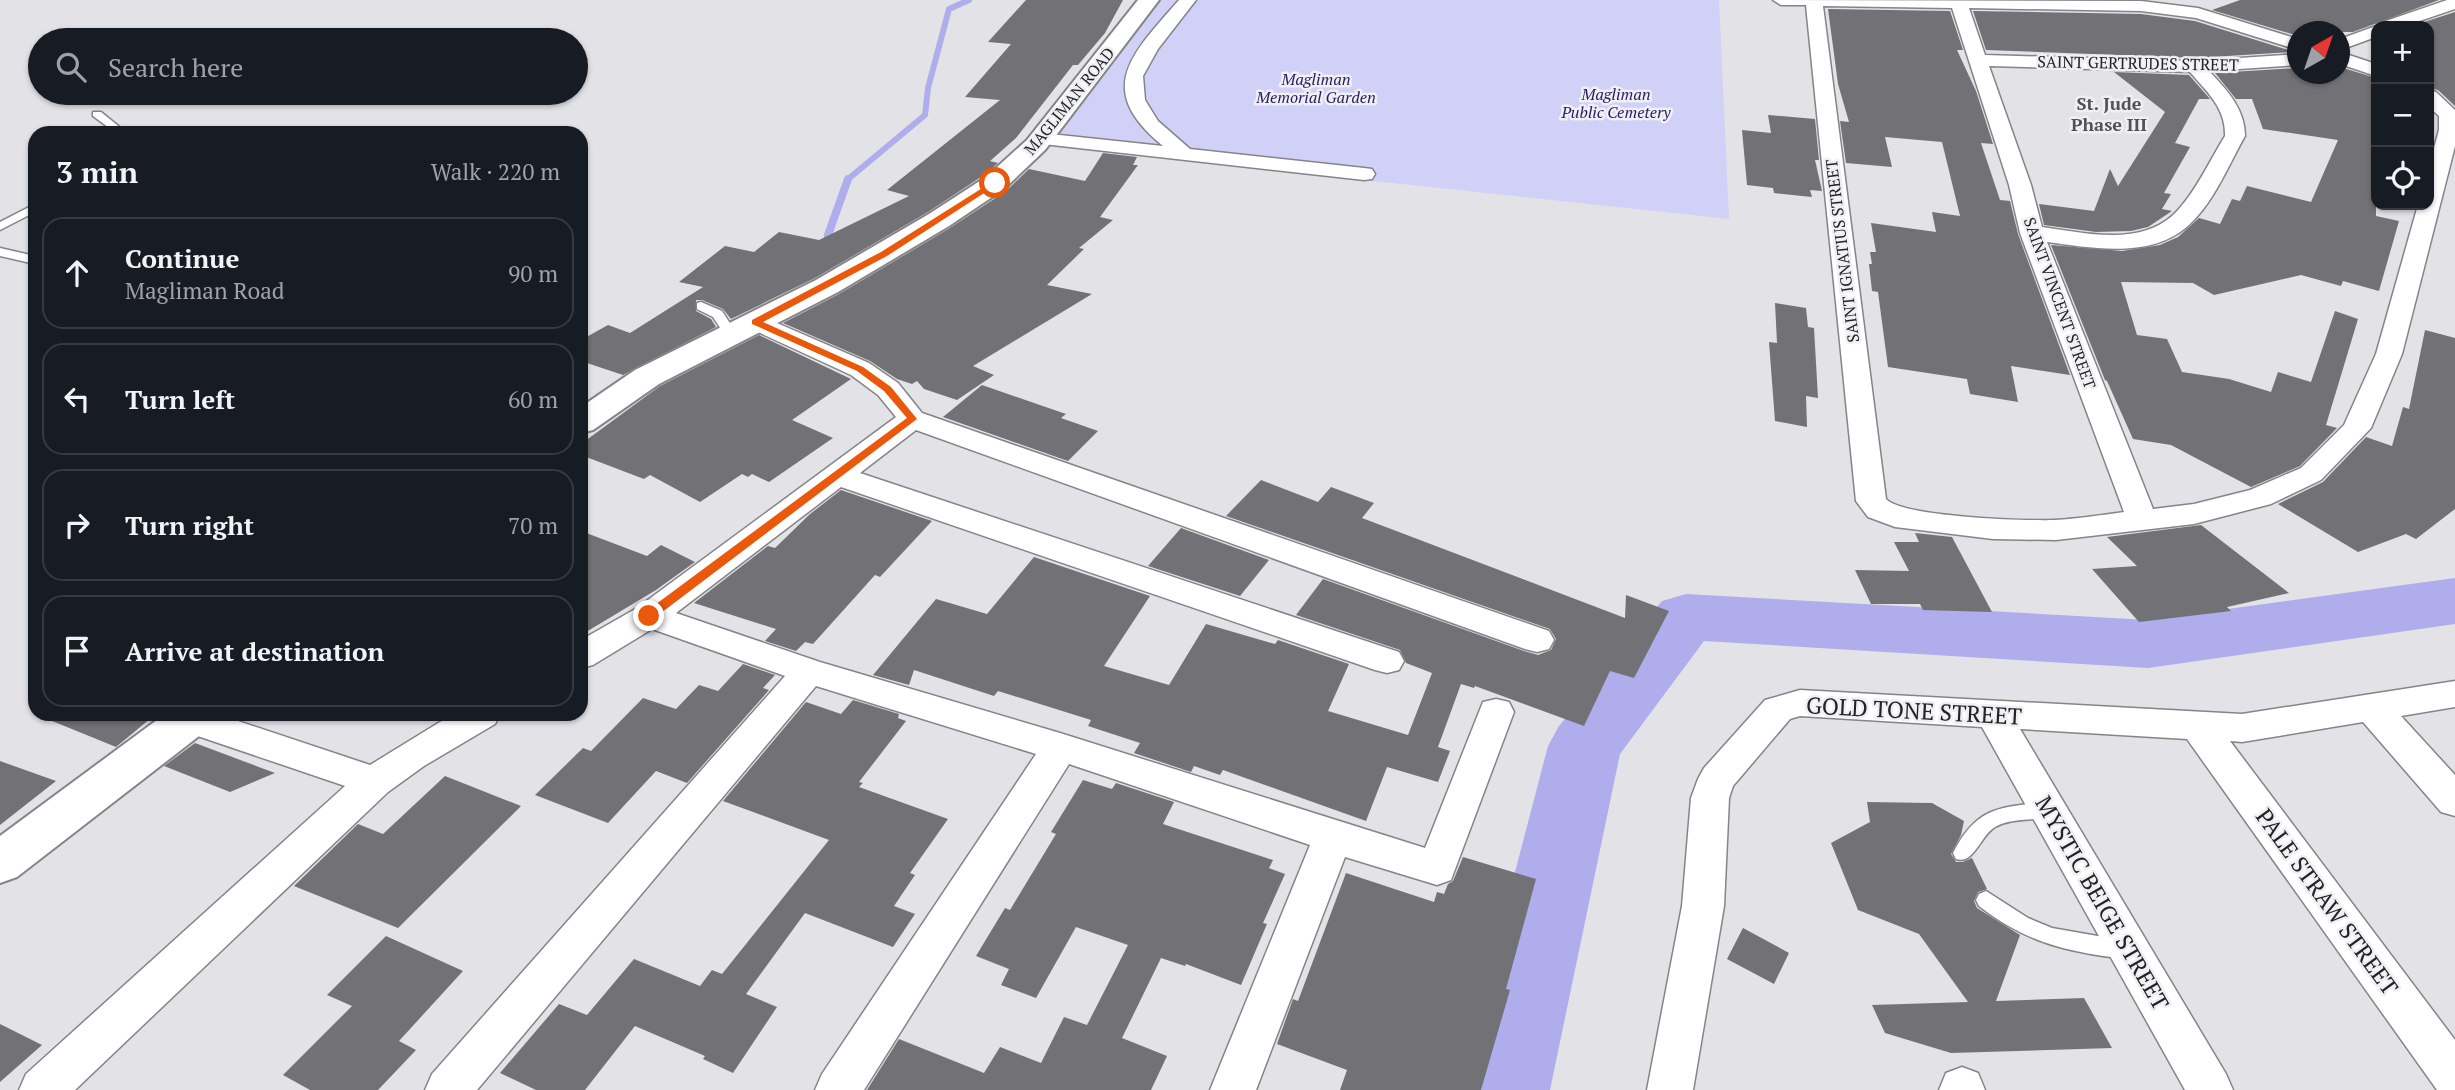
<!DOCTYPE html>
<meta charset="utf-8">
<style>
:root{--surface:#171b24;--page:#20242c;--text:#f1f3f6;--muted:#9ea1a6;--line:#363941}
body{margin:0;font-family:"PT Serif",serif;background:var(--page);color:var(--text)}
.controls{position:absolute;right:21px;top:21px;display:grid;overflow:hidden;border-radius:14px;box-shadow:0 2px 5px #0004}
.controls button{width:63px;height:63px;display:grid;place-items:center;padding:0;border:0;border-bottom:2px solid var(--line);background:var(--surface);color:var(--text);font:35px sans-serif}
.compass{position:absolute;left:2287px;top:21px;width:63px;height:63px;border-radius:50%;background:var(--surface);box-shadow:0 2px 5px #0004;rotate:40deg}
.stop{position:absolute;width:21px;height:21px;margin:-16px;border:5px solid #ea580c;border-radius:50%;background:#fff}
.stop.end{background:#ea580c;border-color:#fff;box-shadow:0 2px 7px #0008}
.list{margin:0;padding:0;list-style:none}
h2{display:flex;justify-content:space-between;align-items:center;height:91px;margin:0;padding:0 28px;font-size:30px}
h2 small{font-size:23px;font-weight:400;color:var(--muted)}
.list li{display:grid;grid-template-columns:46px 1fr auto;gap:21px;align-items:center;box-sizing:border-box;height:112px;margin:0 14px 14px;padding:0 14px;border:2px solid var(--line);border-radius:21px}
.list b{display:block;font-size:26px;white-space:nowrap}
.list p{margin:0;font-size:23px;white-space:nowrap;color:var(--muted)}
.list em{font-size:23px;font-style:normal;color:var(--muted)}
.icon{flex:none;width:38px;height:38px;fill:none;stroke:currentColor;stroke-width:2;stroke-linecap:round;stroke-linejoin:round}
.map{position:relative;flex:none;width:2455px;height:1090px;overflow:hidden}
.search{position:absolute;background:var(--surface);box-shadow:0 2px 5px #0004;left:28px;top:28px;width:560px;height:77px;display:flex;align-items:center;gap:18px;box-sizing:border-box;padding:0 24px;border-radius:38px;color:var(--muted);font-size:26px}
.panel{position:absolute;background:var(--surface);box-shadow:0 2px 5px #0004;left:28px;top:126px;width:560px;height:595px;border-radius:21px}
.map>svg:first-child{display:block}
.green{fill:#d1d1f7}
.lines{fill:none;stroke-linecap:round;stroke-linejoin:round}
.stream-far1{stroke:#afadeb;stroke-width:6}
.stream{stroke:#afadeb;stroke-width:8}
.river{fill:#afadeb;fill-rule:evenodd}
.building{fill:#727276}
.lane-casing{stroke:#848489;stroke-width:3}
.street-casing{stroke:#848489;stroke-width:3}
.secondary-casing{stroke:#848489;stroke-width:4}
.lane{fill:#fff;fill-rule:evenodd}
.street{fill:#fff;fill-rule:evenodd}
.secondary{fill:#fff;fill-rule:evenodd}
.route{fill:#ea580c}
.labels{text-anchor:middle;stroke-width:5;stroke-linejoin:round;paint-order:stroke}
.far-street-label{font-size:16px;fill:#232325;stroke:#efeff4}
.far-park-label{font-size:16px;font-style:italic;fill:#291a61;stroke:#efeff4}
.far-neighbourhood-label{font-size:18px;font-weight:bold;fill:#525256;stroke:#efeff4}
.near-street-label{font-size:23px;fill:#232325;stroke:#efeff4}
</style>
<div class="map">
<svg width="2455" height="1090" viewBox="0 0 2455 1090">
<rect width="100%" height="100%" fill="#e2e2e7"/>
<path class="green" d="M1149,0H1719L1729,219L1036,145Z"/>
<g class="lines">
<g class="stream-far1">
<path d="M2359,0L2380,8L2402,26"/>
<path d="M847,180L925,115L928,88L949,9L969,0"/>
</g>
<path class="stream" d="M828,235L848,179"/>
<path class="river" d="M2455,578V624L2148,668L1704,641L1620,754L1550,1090H1458L1548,746L1559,726L1662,601L1686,594L2148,620Z"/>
</g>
<g class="building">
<path d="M1026,0H1123L1105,33L1078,65H1073L1016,138L990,161L998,163L984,175L928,212L815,278L731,319L723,309L702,300H696V311L711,319L716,327L623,375L581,361V340L608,325L630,333L703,287L679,282L725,246L754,252L779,232L819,240L909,196L887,190L1000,100L965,97L1011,44L988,42Z"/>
<path d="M2240,0H2439L2353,32H2298V36L2212,10Z"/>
<path d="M1828,9L1950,11L1963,50H1957L1976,91L1993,144L1981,143L2000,200L2010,201L2018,234L2070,375L2011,366L2018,402L1970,394L1967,379L1888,367L1878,292L1872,291L1869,264H1872L1870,252H1876L1871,223L1936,232L1932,212L1960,216L1942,142L1885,137L1892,167L1846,163L1840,121L1849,122L1838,84Z"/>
<path d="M1973,11L2141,14L2195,21L2294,52L2195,58L1986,50Z"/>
<path d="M2455,12V106L2438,90L2429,88V26H2412Z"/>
<path d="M2340,67L2376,78V216L2399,221L2379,291L2343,281L2341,286L2301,275L2214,295L2193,283L2121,282L2137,335L2167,339L2182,372L2229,379L2271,392L2278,372L2311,382L2335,311L2358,319L2326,425L2337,428L2300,466L2251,487L2171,445L2133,439L2107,381L2105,380L2051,245L2122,251L2160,245L2178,237L2199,218L2220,224L2232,199L2240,201L2247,186L2311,202L2338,140L2263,129L2252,99H2236L2215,73L2298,68V74H2340Z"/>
<path d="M2114,72L2189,75L2210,99H2199L2175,143L2190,147L2164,193L2171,194L2162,209L2172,211L2148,227L2131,231L2096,232L2044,225L2039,204L2094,211L2110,169L2118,186L2165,112Z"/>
<path d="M1768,115L1815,119L1819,160H1815L1822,191L1810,190L1812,197L1774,193L1773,188L1747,185L1742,130L1771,133Z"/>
<path d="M1103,153L1137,157L1133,165H1138L1100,217L1113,220L1079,248L1084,249L1047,285L1092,294L973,366L994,375L957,400L924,389L917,381L912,384L897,379L870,361L783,323L839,294L950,228L1006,191L1029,169L1085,181Z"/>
<path d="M1775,303L1806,308L1808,327L1814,328L1818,398L1806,396L1807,427L1775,421L1769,342L1777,343Z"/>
<path d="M2425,330L2455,338V509L2416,539L2406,534L2358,552L2278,504L2323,482L2366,437L2392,446L2403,407L2409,409Z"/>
<path d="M759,335L851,379L792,420L833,438L769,482L752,474L748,477L742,474L700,502L650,475L644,479L581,455V444L660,386Z"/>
<path d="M982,385L1066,414L1061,418L1098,431L1068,461L943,417Z"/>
<path d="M1261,480L1318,502L1331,487L1374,503L1362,518L1625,618L1626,595L1669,611L1634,678L1610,671L1584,726L1475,686L1474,688L1461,684L1438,747L1450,751L1438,782L1387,767L1366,821L1223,770L1220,775L1194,766L1191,772L1134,753L1140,743L1088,726L1091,720L998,691L994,696L914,670L909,685L873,675L936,599L987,614L1034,557L1150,596L1104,666L1169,685L1206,624L1275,644L1278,640L1349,664L1328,711L1408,735L1432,673L1406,663L1400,650L1296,615L1323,579L1524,651L1538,655L1551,650L1556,639L1550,629L1226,516Z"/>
<path d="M841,490L932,521L880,577L875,575L813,644L805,642L796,651L765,641L776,629L694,603L768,546L775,548L810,514Z"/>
<path d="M2201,525L2289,593L2227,607L2231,611L2139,622L2092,569L2137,566L2107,537Z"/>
<path d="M1181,528L1269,560L1240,596L1148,566Z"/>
<path d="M581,531L647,556L661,545L695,562L656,590L581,635Z"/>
<path d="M1915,533L1952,537L1992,612L1923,610L1920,604H1871L1855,570L1909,571L1894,542H1919Z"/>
<path d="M743,664L775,675L763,688L769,690L687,783L656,771L608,823L535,795L583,748L591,751L643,698L676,709L699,685L718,691Z"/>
<path d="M853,700L899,714L898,718L906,721L859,782L863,783L859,787L948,819L910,873L915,875L894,906L915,914L893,947L805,913L746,994L777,1007L733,1073L703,1059L705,1056L635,1026L585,1090H536L500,1073L559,1004L587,1015L634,959L700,986L712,970L722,974L829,840L723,801L806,702L841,714Z"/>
<path d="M35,714H156L116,747Z"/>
<path d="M195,743L275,773L230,792L164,766Z"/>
<path d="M0,761L56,781L0,825Z"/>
<path d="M445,776L521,806L398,928L294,886L358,824L383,834Z"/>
<path d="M1083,780L1112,789L1116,783L1174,802L1163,824L1273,860L1269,868L1285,874L1263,923L1267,924L1241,985L1186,964L1185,966L1161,958L1122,1038L1167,1056L1151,1090H867L899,1039L984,1073L1000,1047L1041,1063L1064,1017L1087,1025L1128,945L1076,927L1036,998L1001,985L1009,969L976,956L1005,908L1010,910L1056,834L1051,832Z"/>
<path d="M1867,802L1932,803L1964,821L1961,835L1951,854L1956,862H1963L1972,858L1987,889L1978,892L1974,901L1977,908L2020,935L1996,1001L2084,998L2112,1048L1951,1053L1885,1033L1872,1005L1968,1002L1919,934L1858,910L1831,843L1870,822Z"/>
<path d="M1463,857L1536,879L1506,989L1510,990L1481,1090H1340L1347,1070L1277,1044L1293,999L1298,1001L1346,873L1434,902L1437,892L1444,894L1448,884L1453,881Z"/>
<path d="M1743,928L1789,953L1774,984L1727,959Z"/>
<path d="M386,936L463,971L399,1041L416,1050L378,1090H310L283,1075L352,1006L327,995Z"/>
<path d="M0,1024L42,1045L0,1082Z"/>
</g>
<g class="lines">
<g class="lane-casing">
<g id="lane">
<path d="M93,112H101L127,133H116L93,116Z"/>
<path d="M35,204V212L0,230V222Z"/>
<path d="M0,248L35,256V264L0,256Z"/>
<path d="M701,302L722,311L737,334L736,337H726L713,317L697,309V303Z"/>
<path d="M2048,802L2055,805L2058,810L2055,815C2036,822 2013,817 1995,827C1980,836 1974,865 1956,859L1953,853C1977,806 2000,807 2048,802Z"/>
<path d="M1986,891L2028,918L2052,928L2126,941L2133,943L2137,950L2133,957L2126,959C2067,952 2027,943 1979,906L1976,900L1979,894Z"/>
</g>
</g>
<g class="street-casing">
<g id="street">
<path d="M1179,0H1196L1158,49L1143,76L1145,100L1158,121L1190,149L1364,168L1372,169L1375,174L1372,179L1364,180L1034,143L1031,139L1034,135L1041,133L1163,146C1093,89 1132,54 1179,0Z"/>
<path d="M1773,0L2141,1L2198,8L2298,39V50L2196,18L2141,11L1969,8L1985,55L2195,61L2298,54V65L2209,71C2227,90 2245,109 2245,136C2229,164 2215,200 2191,223C2154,260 2093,248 2047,242L2153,509L2194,504L2250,490L2301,468L2344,425L2376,354L2418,205H2429V166L2439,130V116L2429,107V90L2436,92L2455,110V146L2402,354L2371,428L2321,480L2271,504L2194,524L2056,540L1993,539L1895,527L1868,517L1856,501L1806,5H1781ZM1823,6L1952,8L2009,185L2020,233L2124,512C2101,515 2077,519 2054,520C2025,521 1903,517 1886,499ZM1989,66L2190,72C2207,92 2226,108 2225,136C2210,160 2197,189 2178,210C2144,248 2086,233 2042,227L2031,185Z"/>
<path d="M2447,0H2455V9L2405,26H2380L2383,22Z"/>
<path d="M2376,26H2378L2376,37L2340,50V39Z"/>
<path d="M2340,52L2376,64V76L2340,64Z"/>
<path d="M756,314L869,363L898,383L922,413L1549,631L1554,640L1549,649L1537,652L1525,649L916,430L860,473L1399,652L1404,661L1399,670L1387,673L1375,670L841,487L676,613L820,662L1060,733L1425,848L1483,702L1496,699L1509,702L1514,712L1451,880L1437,885L1345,857L1256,1090H1210L1310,845L1069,764L864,1090H815L822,1074L1036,754L816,686L477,1090H425L432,1074L785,676L652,629L593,665L581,668V640L637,608L896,417L878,395L851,375L747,327L743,322L747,317Z"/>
<path d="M2455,681V707L2401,716L2455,775V816L2441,812L2363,722L2242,742L2230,741L2455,1040V1090H2437L2187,739L2020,729L2226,1074L2233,1090H2185L1982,727L1800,716L1790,719L1733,786L1729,798L1724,906L1693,1090H1647L1682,906L1691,798L1698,779L1704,768L1765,700L1800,690L2242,714Z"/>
<path d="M175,714H217L370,765L453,714H500L495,724L424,766L388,792L75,1090H19L26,1074L345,786L177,729L172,719Z"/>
<path d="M1962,1067L1978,1073L1985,1090H1939L1946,1073Z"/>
</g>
</g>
<g class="secondary-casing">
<g id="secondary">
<path d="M1138,0H1159L1045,150L1004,189L949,226L838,292L659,384L593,430L581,433V407L635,370L816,280L929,214L986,177L1027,140Z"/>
<path d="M165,714H218L212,726L17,877L0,883V836Z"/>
</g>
</g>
<use href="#lane" class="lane"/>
<use href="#street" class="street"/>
<use href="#secondary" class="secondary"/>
</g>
<path class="route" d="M995,180L998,184L887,256L763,322L863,367L891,387L917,419L653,619H644V613L907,418L884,391L857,371L752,324V320L881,252Z"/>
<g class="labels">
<g class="far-street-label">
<text transform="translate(2138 63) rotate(1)" y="6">SAINT GERTRUDES STREET</text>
<text transform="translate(1069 101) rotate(-51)" y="6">MAGLIMAN ROAD</text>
<text transform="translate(1842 251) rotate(-97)" y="6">SAINT IGNATIUS STREET</text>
<text transform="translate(2060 303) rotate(70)" y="6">SAINT VINCENT STREET</text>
</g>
<g class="far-park-label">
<text x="1316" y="85">Magliman<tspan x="1316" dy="18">Memorial Garden</tspan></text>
<text x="1616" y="100">Magliman<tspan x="1616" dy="18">Public Cemetery</tspan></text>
</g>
<g class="far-neighbourhood-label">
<text x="2109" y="110">St. Jude<tspan x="2109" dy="21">Phase III</tspan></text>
</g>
<g class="near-street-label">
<text transform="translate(1914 711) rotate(3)" y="8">GOLD TONE STREET</text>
<text transform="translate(2327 902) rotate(54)" y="8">PALE STRAW STREET</text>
<text transform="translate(2102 903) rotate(60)" y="8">MYSTIC BEIGE STREET</text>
</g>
</g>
</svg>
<div class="controls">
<button>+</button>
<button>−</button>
<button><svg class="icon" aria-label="locate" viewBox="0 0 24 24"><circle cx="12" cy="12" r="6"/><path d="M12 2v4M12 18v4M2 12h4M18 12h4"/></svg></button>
</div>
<svg class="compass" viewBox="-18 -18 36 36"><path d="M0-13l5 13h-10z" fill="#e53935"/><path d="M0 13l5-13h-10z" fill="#9ea1a6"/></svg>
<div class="stop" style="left:995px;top:183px"></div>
<div class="stop end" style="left:649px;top:616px"></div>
<div class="search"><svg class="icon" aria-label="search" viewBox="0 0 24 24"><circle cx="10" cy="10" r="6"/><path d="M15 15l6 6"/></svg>Search here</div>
<section class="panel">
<h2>3 min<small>Walk · 220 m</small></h2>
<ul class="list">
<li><svg class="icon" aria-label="ahead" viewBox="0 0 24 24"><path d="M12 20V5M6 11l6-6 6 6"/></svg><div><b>Continue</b><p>Magliman Road</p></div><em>90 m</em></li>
<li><svg class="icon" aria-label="left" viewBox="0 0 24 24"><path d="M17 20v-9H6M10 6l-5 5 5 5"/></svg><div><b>Turn left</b></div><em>60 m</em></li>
<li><svg class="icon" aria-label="right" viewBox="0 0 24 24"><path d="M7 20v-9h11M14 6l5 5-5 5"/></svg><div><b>Turn right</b></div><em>70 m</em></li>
<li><svg class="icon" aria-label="arrive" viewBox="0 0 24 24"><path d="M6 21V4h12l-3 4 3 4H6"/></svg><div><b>Arrive at destination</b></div></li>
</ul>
</section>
</div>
